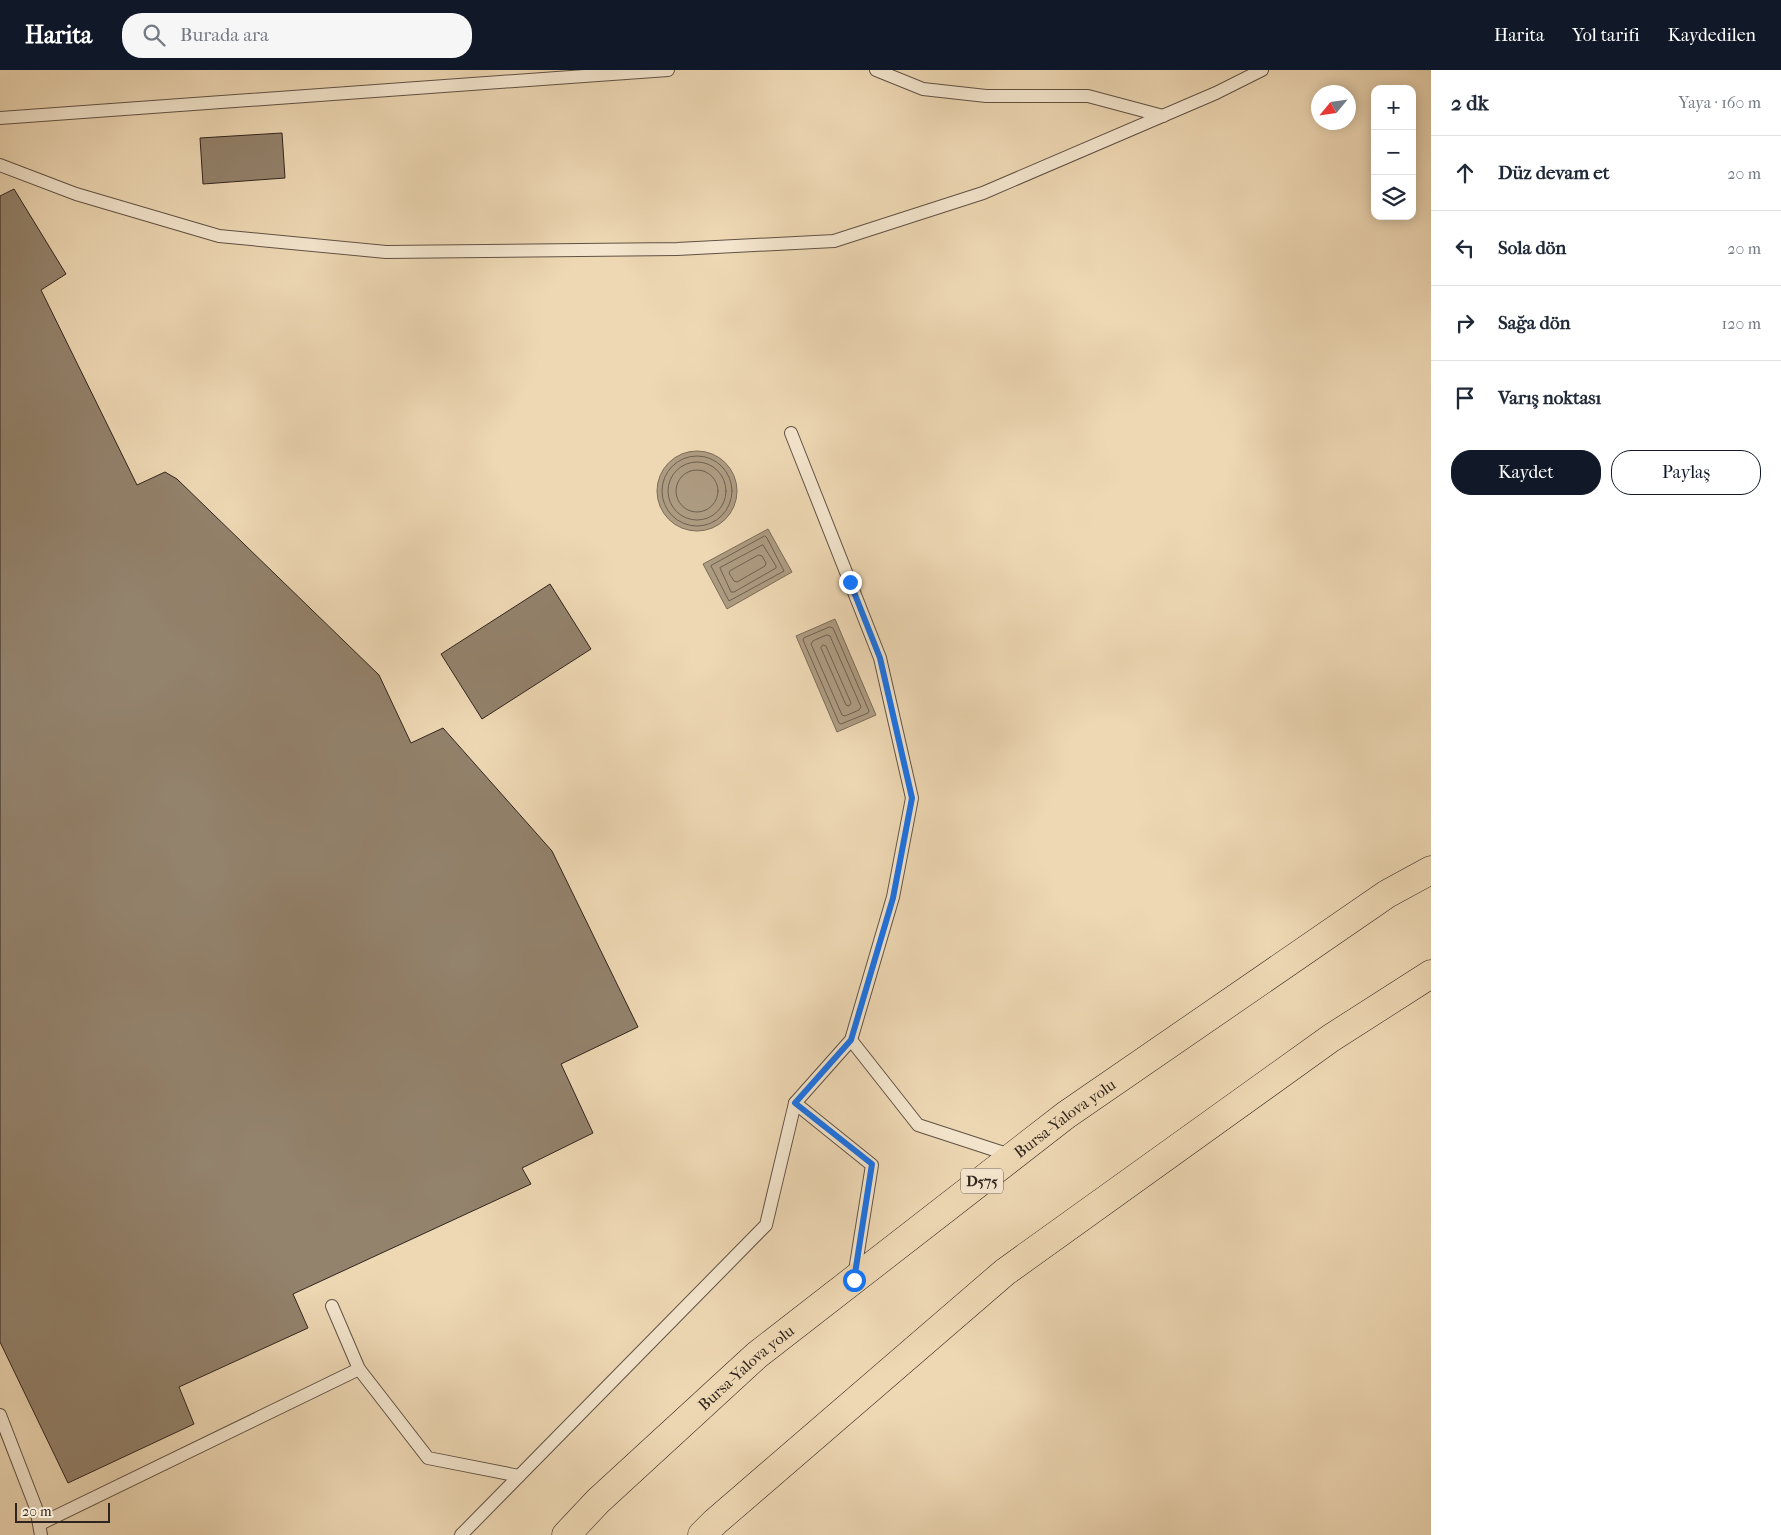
<!DOCTYPE html>
<html lang="tr">
<meta charset="utf-8">
<style>
:root{--surface:#fff;--page:#f6f6f7;--text:#1f2937;--muted:#747a83;--line:#e0e1e3;--accent:#111827}
body{margin:0;font-family:"IM FELL French Canon",serif;background:var(--page);color:var(--text)}
.controls{position:absolute;right:15px;top:15px;display:grid;overflow:hidden;border-radius:10px;box-shadow:0 2px 12px #0003}
.controls button{width:45px;height:45px;display:grid;place-items:center;padding:0;border:0;border-bottom:1px solid var(--line);background:var(--surface);color:var(--text);font:25px sans-serif}
.compass{position:absolute;left:1311px;top:15px;width:45px;height:45px;border-radius:50%;background:var(--surface);box-shadow:0 2px 12px #0003;rotate:241deg}
.scale{position:absolute;left:15px;bottom:12px;width:95px;box-sizing:border-box;padding-left:5px;border:2px solid #30251e;border-top:0;font-size:14px;line-height:18px;white-space:nowrap;color:#30251e;-webkit-text-stroke:4px #f4e6ce;paint-order:stroke}
.stop{position:absolute;width:15px;height:15px;margin:-11px;border:4px solid #1a73e8;border-radius:50%;background:#fff}
.stop.end{background:#1a73e8;border-color:#fff;box-shadow:0 1px 5px #0008}
.list{margin:0;padding:0;list-style:none}
h2{display:flex;justify-content:space-between;align-items:center;height:65px;margin:0;padding:0 20px;font-size:21px}
h2 small{font-size:16px;font-weight:400;color:var(--muted)}
.list li{display:grid;grid-template-columns:32px 1fr auto;gap:15px;align-items:center;box-sizing:border-box;height:75px;padding:0 20px;border-top:1px solid var(--line)}
.list b{display:block;font-size:19px;white-space:nowrap}
.list em{font-size:16px;font-style:normal;color:var(--muted)}
.actions{display:flex;gap:10px;padding:15px 20px}
.actions a{flex:1;padding:11px 0;border:1px solid var(--accent);border-radius:20px;text-align:center;font-size:18px;color:var(--accent)}
.actions .main{background:var(--accent);color:#fff}
.icon{flex:none;width:28px;height:28px;fill:none;stroke:currentColor;stroke-width:2;stroke-linecap:round;stroke-linejoin:round}
.map{position:relative;flex:none;width:1431px;height:1465px;overflow:hidden}
header{display:flex;align-items:center;gap:30px;box-sizing:border-box;height:70px;padding:0 25px;background:var(--accent);color:#fff}
header strong{font-size:24px}
nav{display:flex;gap:28px;margin-inline-start:auto;font-size:18px}
.search{width:350px;height:45px;background:var(--page);display:flex;align-items:center;gap:12px;box-sizing:border-box;padding:0 18px;border-radius:20px;color:var(--muted);font-size:19px}
main{display:flex}
aside{flex:1;background:var(--surface)}
.map>svg:first-child{display:block}
.water{fill:#ad9b81;stroke:#7b6c59}
.lines{fill:none;stroke-linecap:round;stroke-linejoin:round}
.shore{stroke:#6e6050;stroke-width:1}
.building{fill:#93826c;stroke:#30251e}
.lane-casing{stroke:#605244;stroke-width:14}
.highway-casing{stroke:#30251e;stroke-width:29}
.lane{stroke:#f4e6ce;stroke-width:12}
.highway{stroke:#eed8b4;stroke-width:28}
.route{stroke:#1a73e8;stroke-width:6}
.labels{text-anchor:middle;stroke-width:5;stroke-linejoin:round;paint-order:stroke}
.shield{fill:#f4e6ce;stroke:#6b5f53;stroke-width:1}
.shield-label{font-size:15px;font-weight:bold;fill:#30251e}
.street-label{font-size:16px;fill:#30251e;stroke:#f4e6ce}
</style>
<header>
<strong>Harita</strong>
<div class="search"><svg class="icon" aria-label="search" viewBox="0 0 24 24"><circle cx="10" cy="10" r="6"/><path d="M15 15l6 6"/></svg>Burada ara</div>
<nav><a>Harita</a><a>Yol tarifi</a><a>Kaydedilen</a></nav>
</header>
<main>
<div class="map">
<svg width="1431" height="1465" viewBox="0 0 1431 1465">
<rect width="100%" height="100%" fill="#eed8b4"/>
<filter id="stains"><feTurbulence type="fractalNoise" baseFrequency=".004" numOctaves="4"/><feColorMatrix values="0 0 0 0 .2 0 0 0 0 .09 0 0 0 0 .02 0 0 0 .5 -.17"/></filter>
<radialGradient id="worn" r=".72"><stop offset=".6" stop-color="#630" stop-opacity="0"/><stop offset="1" stop-color="#630" stop-opacity=".3"/></radialGradient>
<g class="water">
<circle cx="697" cy="421" r="40"/>
<path d="M768,459L792,502L727,539L703,494Z"/>
<path d="M835,549L876,645L837,662L796,566Z"/>
</g>
<g class="lines">
<g class="shore">
<circle cx="697" cy="421" r="35"/>
<circle cx="697" cy="421" r="29"/>
<circle cx="697" cy="421" r="21"/>
<path d="M765,466L767,468L784,501L729,531L711,496Z"/>
<path d="M763,475L776,496V498L734,522H731L720,498Z"/>
<path d="M759,485L762,486L766,493L765,496L737,512L734,511L729,503L730,501Z"/>
<path d="M830,557L833,558L869,641L868,643L841,654L839,653L803,570L804,568Z"/>
<path d="M827,565L830,566L861,637L859,640L845,646L842,645L811,574L813,571Z"/>
<path d="M823,575L826,576L851,633L849,636L846,635L821,578Z"/>
</g>
</g>
<g class="building">
<path d="M282,63L285,108L203,114L200,68Z"/>
<path d="M14,119L66,204L41,220L137,415L165,402L177,409L379,605L411,673L443,658L552,781L638,957L561,994L593,1063L522,1098L531,1114L293,1224L308,1258L179,1317L194,1354L68,1413L0,1272V126Z"/>
<path d="M550,514L591,579L482,649L441,584Z"/>
</g>
<g class="lines">
<g class="lane-casing">
<g id="lane">
<path d="M876,0L923,19L986,26H1088L1163,46"/>
<path d="M0,48L668,0"/>
<path d="M0,95L76,124L219,166L386,182L677,179L834,171L983,123L1216,23L1262,0"/>
<path d="M851,970L918,1055L1013,1086"/>
<path d="M795,1033L872,1095L854,1207"/>
<path d="M332,1236L359,1299L428,1388L519,1406"/>
<path d="M0,1345L36,1438L41,1465"/>
<path d="M40,1454L359,1299"/>
<path d="M461,1465L766,1155L795,1033L851,970L893,827L912,728L880,588L791,363"/>
</g>
</g>
<g class="highway-casing">
<g id="highway">
<path id="s1" d="M566,1465L598,1431L757,1285L1066,1045L1387,824L1431,800"/>
<path d="M702,1465L715,1452L1005,1202L1331,968L1431,904"/>
</g>
</g>
<use href="#lane" class="lane"/>
<use href="#highway" class="highway"/>
</g>
<g class="lines">
<path class="route" d="M850,512L880,588L912,728L893,828L851,970L795,1033L872,1094L854,1210"/>
</g>
<g class="labels">
<rect class="shield" x="961" y="1098.5" width="42" height="25" rx="4"/>
<g class="shield-label">
<text x="982" y="1116">D575</text>
</g>
<g class="street-label">
<text dy="6" stroke="none"><textPath href="#s1" startOffset="651">Bursa-Yalova yolu</textPath></text>
<text dy="6" stroke="none"><textPath href="#s1" startOffset="246">Bursa-Yalova yolu</textPath></text>
</g>
</g>
<rect width="100%" height="100%" filter="url(#stains)"/>
<rect width="100%" height="100%" fill="url(#worn)"/>
</svg>
<div class="controls">
<button>+</button>
<button>−</button>
<button><svg class="icon" aria-label="layers" viewBox="0 0 24 24"><path d="M12 4l9 5-9 5-9-5zM3 14l9 5 9-5"/></svg></button>
</div>
<svg class="compass" viewBox="-18 -18 36 36"><path d="M0-13l5 13h-10z" fill="#e53935"/><path d="M0 13l5-13h-10z" fill="#747a83"/></svg>
<div class="scale">20 m</div>
<div class="stop" style="left:854px;top:1210px"></div>
<div class="stop end" style="left:850px;top:512px"></div>
</div>
<aside>
<h2>2 dk<small>Yaya · 160 m</small></h2>
<ul class="list">
<li><svg class="icon" aria-label="ahead" viewBox="0 0 24 24"><path d="M12 20V5M6 11l6-6 6 6"/></svg><div><b>Düz devam et</b></div><em>20 m</em></li>
<li><svg class="icon" aria-label="left" viewBox="0 0 24 24"><path d="M17 20v-9H6M10 6l-5 5 5 5"/></svg><div><b>Sola dön</b></div><em>20 m</em></li>
<li><svg class="icon" aria-label="right" viewBox="0 0 24 24"><path d="M7 20v-9h11M14 6l5 5-5 5"/></svg><div><b>Sağa dön</b></div><em>120 m</em></li>
<li><svg class="icon" aria-label="arrive" viewBox="0 0 24 24"><path d="M6 21V4h12l-3 4 3 4H6"/></svg><div><b>Varış noktası</b></div></li>
</ul>
<div class="actions"><a class="main">Kaydet</a><a>Paylaş</a></div>
</aside>
</main>
